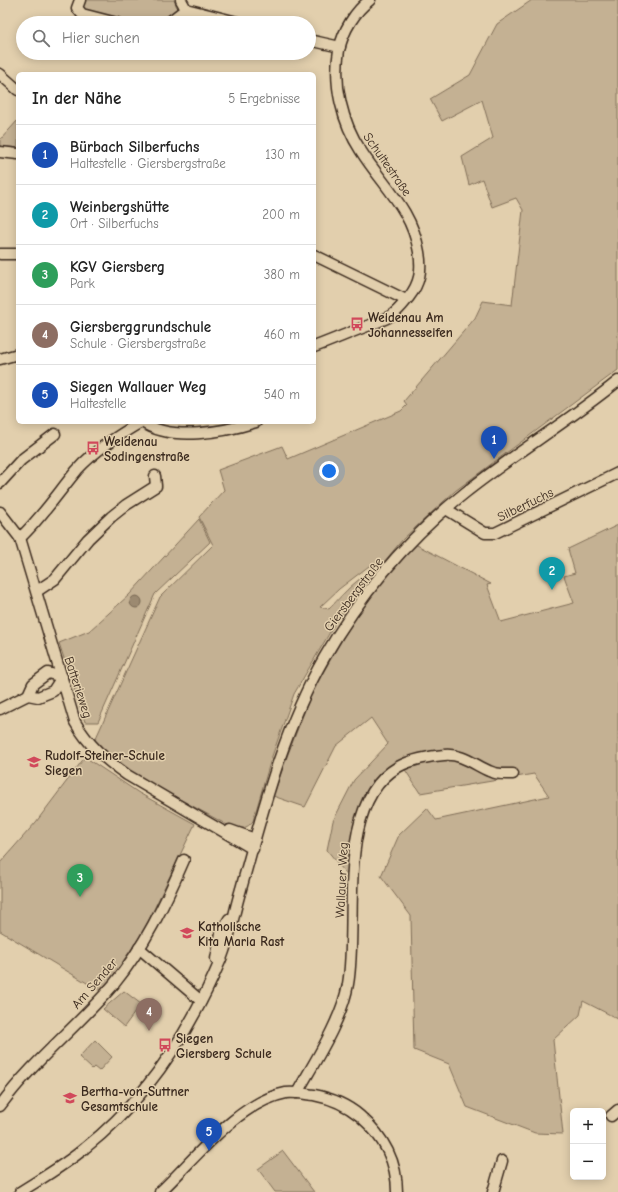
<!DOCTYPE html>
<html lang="de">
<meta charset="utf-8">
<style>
:root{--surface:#fff;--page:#f2f2f2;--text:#222;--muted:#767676;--line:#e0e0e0;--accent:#d1495b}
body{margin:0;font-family:"Comic Neue",sans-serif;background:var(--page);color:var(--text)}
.controls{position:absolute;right:12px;bottom:12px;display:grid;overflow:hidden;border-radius:6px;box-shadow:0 2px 10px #0003}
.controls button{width:36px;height:36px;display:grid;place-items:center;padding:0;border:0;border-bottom:1px solid var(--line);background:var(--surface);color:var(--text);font:20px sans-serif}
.you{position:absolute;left:329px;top:471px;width:14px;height:14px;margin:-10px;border:3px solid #fff;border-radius:50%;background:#1a73e8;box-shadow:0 0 0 6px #1a73e833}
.badge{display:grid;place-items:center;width:26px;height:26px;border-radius:50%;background:var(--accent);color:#fff;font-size:13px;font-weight:700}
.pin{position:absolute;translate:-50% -33px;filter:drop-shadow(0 1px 2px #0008)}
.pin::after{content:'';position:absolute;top:21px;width:14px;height:12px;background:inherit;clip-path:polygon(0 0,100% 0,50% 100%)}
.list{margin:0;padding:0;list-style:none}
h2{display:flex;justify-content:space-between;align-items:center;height:52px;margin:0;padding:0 16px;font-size:17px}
h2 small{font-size:13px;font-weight:400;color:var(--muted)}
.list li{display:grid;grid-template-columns:26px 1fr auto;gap:12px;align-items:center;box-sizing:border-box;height:60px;padding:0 16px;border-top:1px solid var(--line)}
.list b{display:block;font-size:15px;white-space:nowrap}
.list p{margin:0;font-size:13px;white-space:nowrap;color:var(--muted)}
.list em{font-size:13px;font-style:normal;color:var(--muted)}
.icon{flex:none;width:22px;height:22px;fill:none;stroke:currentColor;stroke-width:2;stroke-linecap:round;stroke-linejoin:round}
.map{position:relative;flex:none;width:618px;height:1192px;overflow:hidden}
.search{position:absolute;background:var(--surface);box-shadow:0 2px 10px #0003;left:16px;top:16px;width:300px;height:44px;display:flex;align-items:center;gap:10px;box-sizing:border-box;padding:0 14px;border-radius:22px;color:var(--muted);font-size:15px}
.panel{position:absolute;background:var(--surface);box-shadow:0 2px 10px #0003;left:16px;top:72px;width:300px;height:352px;border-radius:6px}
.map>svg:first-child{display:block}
.green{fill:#c4b193;stroke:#806e58}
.water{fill:#9c8a71;stroke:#756450}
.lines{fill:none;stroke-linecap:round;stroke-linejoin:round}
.minor-casing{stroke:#3b2a1e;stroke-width:13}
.minor{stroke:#e2cfad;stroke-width:10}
.labels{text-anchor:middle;stroke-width:3;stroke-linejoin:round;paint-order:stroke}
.street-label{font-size:13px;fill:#3b2a1e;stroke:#e2cfad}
.poi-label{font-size:13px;font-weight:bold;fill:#3b2a1e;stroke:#e2cfad;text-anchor:start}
</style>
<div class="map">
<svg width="618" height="1192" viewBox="0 0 618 1192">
<rect width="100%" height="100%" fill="#e2cfad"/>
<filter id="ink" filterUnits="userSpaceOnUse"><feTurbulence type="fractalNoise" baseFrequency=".025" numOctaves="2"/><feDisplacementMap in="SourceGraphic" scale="8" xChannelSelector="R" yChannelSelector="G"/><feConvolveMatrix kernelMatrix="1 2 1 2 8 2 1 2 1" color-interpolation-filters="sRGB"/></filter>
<g filter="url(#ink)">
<g class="green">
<path d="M84,0H174L178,10L160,23H134L84,11L82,9Z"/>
<path d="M532,0H618V370L455,491L403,539L384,562L369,566L339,589L320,607L329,609C340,598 359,574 374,573L337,620L294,694L271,759L253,821C247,829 241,829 231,827L128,771L104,751L95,740L160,597L213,545L199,517L224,490L218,470L282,446L288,459L401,411L407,405L404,401L475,318L483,301L512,305L523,210L516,198L492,207L482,179L469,185L462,157L493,138L482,100L442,121L430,99L470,75L497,24Z"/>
<path d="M18,120V148L0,146V140Z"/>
<path d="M199,519L210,542L155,594L98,722H85L59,643L89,631L129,595Z"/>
<path d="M618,525V1019L583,1001L580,1015L553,1040L563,1134L535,1133L467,1107L449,1064L414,1050L411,916L381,876L399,835L427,808L436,820L549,796L534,774L420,793L404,768L379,786L370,806L358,852L348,876L327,850L333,821L354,780L388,744L371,718L336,746L305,807L273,796L288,754L312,692L344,636L374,591L415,544L491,584L487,585L501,622L574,603L564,576L575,573L568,549Z"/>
<path d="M85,757L139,793L195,824L143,932L102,992L0,931V863L36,822Z"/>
<path d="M124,991L141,1004L124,1027L103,1009Z"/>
<path d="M95,1040L112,1057L99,1071L94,1067L92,1069L79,1057Z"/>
<path d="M283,1151L314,1192H275L258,1169Z"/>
</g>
<circle class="water" cx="136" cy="602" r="6"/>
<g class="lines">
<g class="minor-casing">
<g id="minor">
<path d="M80,0L77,8L82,14L117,23"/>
<path d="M181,0L186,9L241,23"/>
<path d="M168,23L186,9"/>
<path d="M309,40L340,47"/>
<path d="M0,74L18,90"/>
<path d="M0,152L18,154"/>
<path d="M0,254H18"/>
<path d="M314,255L406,300"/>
<path d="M314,347C333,340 351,332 370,325C377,322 386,319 392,315C399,310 404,303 409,297C420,283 422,270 419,252C412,209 383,186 361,151C342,122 333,85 339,50C343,31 355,11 370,0"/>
<path d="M0,359L18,354"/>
<path d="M142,422C171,442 224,432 256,422"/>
<path d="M0,483L21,460L55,434"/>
<path d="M446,509L485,533H495L618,473"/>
<path d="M0,512L20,538L75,722C88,745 106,760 127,775L253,849"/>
<path d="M20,538C42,517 58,493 77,470C95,450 119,435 141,422"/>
<path d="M37,591L55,579L88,539L111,517L126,505L156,486L155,476"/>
<path d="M28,695L33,684L48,673L62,677"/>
<path d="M0,709L28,695L38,697L53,691L62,677"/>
<path d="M230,830L255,839"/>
<path d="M139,948L201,1001"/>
<path d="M216,959L221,933L229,919"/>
<path d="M297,1093C315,1061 342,1020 348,984C359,922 334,804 398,767C410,760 430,756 444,755C461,753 475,765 489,771C497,775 505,774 513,774"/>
<path d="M0,1106C33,1061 78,1026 114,984C144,947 165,904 184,860"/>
<path d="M611,1116L618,1110"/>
<path d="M20,1192C42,1178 65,1165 85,1148C147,1099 190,1032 221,959C230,937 234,912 241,889C263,810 283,730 324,658C360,595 409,537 466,492C515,453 569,421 618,381"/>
<path d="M160,1192C195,1159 238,1102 286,1093C295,1092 305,1094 314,1095C330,1098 347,1105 360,1116C383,1136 397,1161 397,1192"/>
<path d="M493,1192L502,1161"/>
</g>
</g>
<use href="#minor" class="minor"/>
</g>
</g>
<defs>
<g id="bus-bare" transform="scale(1.08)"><path d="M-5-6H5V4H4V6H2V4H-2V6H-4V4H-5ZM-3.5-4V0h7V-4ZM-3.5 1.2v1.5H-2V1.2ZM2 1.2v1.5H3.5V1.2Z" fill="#d1495b" stroke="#e2cfad" stroke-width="2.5" paint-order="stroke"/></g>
<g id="school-bare" transform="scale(1.08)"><path d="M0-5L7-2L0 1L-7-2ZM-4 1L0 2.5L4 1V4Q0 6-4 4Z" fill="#d1495b" stroke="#e2cfad" stroke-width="2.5" paint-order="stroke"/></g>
</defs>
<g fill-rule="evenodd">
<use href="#bus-bare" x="357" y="324"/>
<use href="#bus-bare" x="93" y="448"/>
<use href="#school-bare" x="34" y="762"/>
<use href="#school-bare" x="187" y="933"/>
<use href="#bus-bare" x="165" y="1045"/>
<use href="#school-bare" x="70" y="1098"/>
</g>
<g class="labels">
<g class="street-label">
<text transform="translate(388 164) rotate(55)" y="5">Schultestraße</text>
<text transform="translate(525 504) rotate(-26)" y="5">Silberfuchs</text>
<text transform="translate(353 594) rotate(-53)" y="5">Giersbergstraße</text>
<text transform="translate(79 687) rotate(72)" y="5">Batterieweg</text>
<text transform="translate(341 880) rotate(-87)" y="5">Wallauer Weg</text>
<text transform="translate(94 983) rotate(-49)" y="5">Am Sender</text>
</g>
<g class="poi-label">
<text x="368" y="322">Weidenau Am<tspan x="368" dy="15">Johannesseifen</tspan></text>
<text x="104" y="446">Weidenau<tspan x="104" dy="15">Sodingenstraße</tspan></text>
<text x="45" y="760">Rudolf-Steiner-Schule<tspan x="45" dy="15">Siegen</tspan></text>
<text x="198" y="931">Katholische<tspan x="198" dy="15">Kita Maria Rast</tspan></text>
<text x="176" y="1043">Siegen<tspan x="176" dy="15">Giersberg Schule</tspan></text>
<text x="81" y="1096">Bertha-von-Suttner<tspan x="81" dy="15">Gesamtschule</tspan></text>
</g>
</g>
</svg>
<div class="controls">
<button>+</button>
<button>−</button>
</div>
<div class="you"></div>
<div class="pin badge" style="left:494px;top:459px;background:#1a4fb4">1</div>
<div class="pin badge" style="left:552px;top:590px;background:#0f9aa8">2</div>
<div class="pin badge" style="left:80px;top:897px;background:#2e9e5b">3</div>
<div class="pin badge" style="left:149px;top:1031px;background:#8d6e63">4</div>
<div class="pin badge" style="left:209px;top:1151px;background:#1a4fb4">5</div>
<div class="search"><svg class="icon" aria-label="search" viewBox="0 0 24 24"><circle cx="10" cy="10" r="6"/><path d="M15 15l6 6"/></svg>Hier suchen</div>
<section class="panel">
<h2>In der Nähe<small>5 Ergebnisse</small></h2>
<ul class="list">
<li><span class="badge" style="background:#1a4fb4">1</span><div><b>Bürbach Silberfuchs</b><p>Haltestelle · Giersbergstraße</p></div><em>130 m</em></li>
<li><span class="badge" style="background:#0f9aa8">2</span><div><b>Weinbergshütte</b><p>Ort · Silberfuchs</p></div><em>200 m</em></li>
<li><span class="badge" style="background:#2e9e5b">3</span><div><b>KGV Giersberg</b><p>Park</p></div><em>380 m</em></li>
<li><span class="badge" style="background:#8d6e63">4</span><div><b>Giersberggrundschule</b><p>Schule · Giersbergstraße</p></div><em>460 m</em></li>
<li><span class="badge" style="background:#1a4fb4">5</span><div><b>Siegen Wallauer Weg</b><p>Haltestelle</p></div><em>540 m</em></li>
</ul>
</section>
</div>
